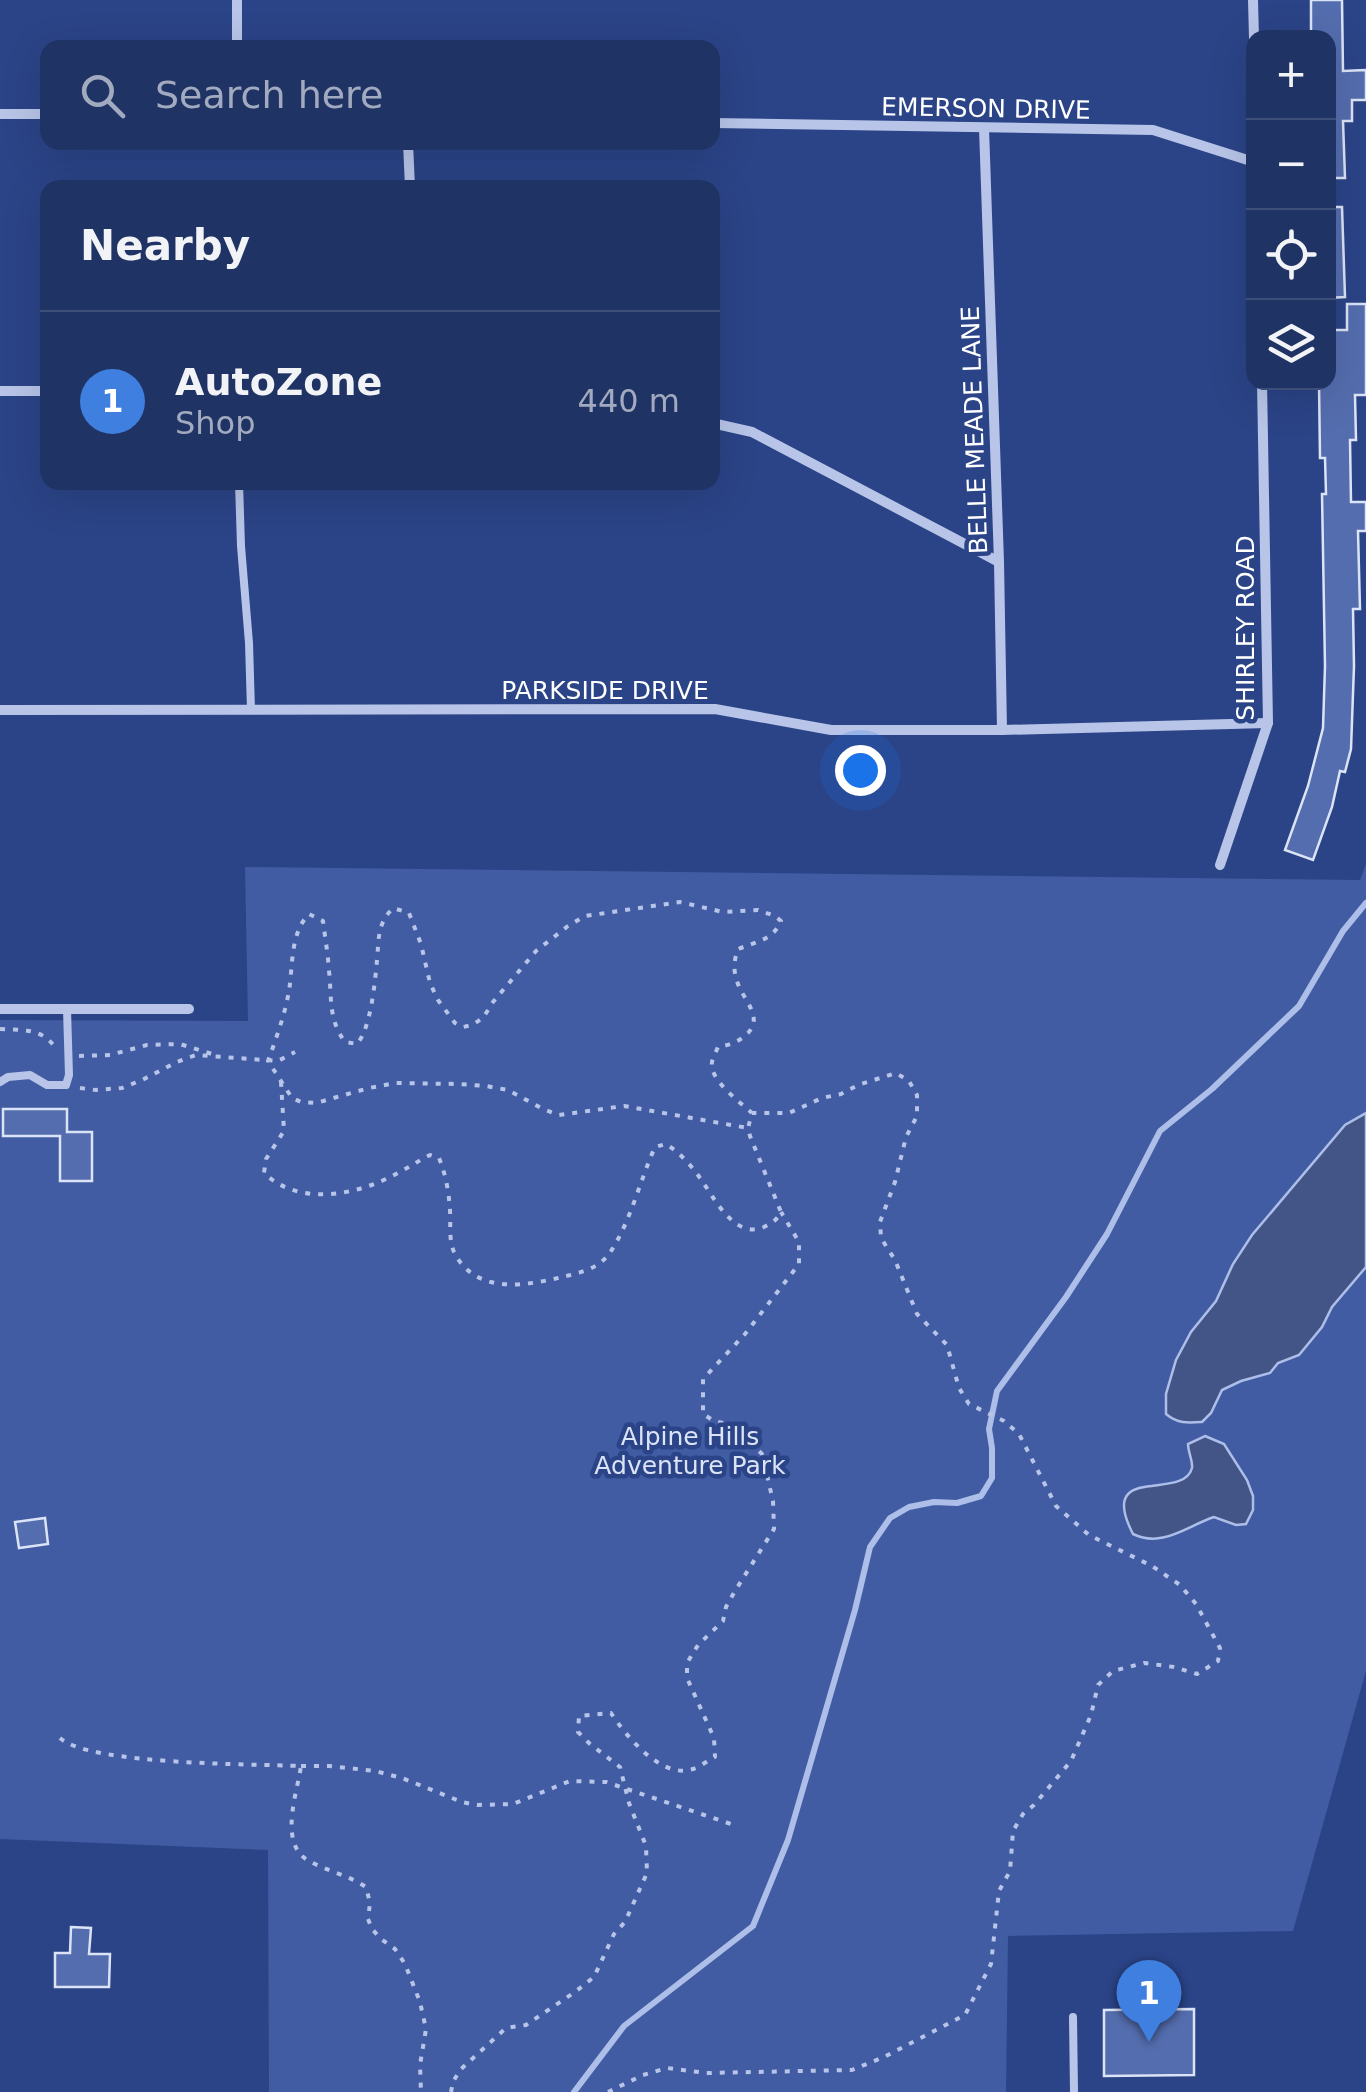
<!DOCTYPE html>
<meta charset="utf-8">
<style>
:root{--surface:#203365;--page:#2d3f6e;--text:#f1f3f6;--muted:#a2aabf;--line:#3d4e79;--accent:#ede181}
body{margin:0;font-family:"DejaVu Sans",sans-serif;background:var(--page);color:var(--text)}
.controls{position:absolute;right:30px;top:30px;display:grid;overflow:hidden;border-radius:20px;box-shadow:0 10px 40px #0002}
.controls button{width:90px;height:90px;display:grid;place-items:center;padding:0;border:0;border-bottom:2px solid var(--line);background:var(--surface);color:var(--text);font:50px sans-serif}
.you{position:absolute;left:860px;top:770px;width:35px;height:35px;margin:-25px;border:8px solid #fff;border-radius:50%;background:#1a73e8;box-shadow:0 0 0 15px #1a73e833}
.badge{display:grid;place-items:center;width:65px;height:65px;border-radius:50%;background:var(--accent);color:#fff;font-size:32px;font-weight:700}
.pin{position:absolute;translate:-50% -82px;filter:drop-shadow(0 2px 5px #0008)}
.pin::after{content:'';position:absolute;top:52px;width:35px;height:30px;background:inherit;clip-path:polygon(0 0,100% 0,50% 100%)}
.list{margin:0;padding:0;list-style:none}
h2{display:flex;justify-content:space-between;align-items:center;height:130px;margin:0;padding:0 40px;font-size:42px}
h2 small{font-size:32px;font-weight:400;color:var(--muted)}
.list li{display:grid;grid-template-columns:65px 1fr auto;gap:30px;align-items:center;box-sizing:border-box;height:180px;padding:0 40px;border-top:2px solid var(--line)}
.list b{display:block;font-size:38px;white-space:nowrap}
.list p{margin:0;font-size:32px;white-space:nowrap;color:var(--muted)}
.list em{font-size:32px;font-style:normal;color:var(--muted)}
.icon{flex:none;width:55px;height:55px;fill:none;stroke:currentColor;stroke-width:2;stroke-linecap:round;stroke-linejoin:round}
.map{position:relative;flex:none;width:1366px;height:2092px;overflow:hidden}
.search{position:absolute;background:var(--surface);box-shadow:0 10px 40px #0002;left:40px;top:40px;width:680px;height:110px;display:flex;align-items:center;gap:25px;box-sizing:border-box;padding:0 35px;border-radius:20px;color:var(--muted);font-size:38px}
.panel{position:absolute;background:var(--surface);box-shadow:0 10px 40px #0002;left:40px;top:180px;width:680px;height:310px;border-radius:20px}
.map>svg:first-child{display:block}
.green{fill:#415ca3}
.water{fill:#435586;stroke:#adbee8;stroke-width:2.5}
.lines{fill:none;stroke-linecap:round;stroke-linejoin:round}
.stream{stroke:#adbee8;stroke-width:6}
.building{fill:#546dae;stroke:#dbe3f6;stroke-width:2.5}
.path{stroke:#b8c5e8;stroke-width:4;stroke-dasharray:5 8;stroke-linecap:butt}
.service{stroke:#b8c5e8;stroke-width:8}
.minor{stroke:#b8c5e8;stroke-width:10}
.labels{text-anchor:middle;stroke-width:9;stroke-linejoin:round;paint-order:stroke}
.street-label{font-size:25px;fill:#fff;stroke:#2b4487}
.park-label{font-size:25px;fill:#dbe3f6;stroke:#2b4487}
</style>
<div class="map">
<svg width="1366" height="2092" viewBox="0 0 1366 2092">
<rect width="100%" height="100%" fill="#2b4487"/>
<path class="green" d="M1366,864V1671L1293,1931L1008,1936L1006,2092H269L268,1850L0,1839V1020L248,1021L245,867L1360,880Z"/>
<g class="water">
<path d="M1366,1113V1267L1332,1307L1322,1327L1299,1355L1278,1363L1270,1373L1241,1381L1222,1390L1211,1413L1202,1422C1188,1423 1178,1424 1166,1414V1394L1176,1360L1191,1332L1216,1301L1233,1264L1252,1235L1345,1125Z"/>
<path d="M1205,1436L1224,1444L1247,1480L1253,1496V1510L1246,1524L1236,1525L1214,1517C1185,1527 1162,1548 1133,1534C1096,1462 1183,1502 1192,1468C1193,1461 1188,1452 1188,1444Z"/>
</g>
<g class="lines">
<path class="stream" d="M574,2092L624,2026L753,1926L788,1840L855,1610L870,1547L890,1518L909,1507L934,1502L957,1503L981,1496L992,1478V1448L989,1429L997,1391L1066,1297L1107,1234L1160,1131L1212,1089L1299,1006L1343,931L1366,903"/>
</g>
<g class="building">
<path d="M1311,0H1342L1343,71L1366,70V100H1352V121H1343L1345,178H1328V38H1311Z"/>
<path d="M1328,207H1342L1345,297L1328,298Z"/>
<path d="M1347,304H1366V395H1355L1356,440H1350L1351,502H1366V531H1358L1360,609H1353L1354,666L1351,749L1345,772L1340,771L1332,807L1313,860L1285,850L1308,786L1323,728L1325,666L1322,494H1326L1325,458H1320L1319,382H1328V330H1347Z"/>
<path d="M3,1109H67V1132H92V1181H60V1136H3Z"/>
<path d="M45,1518L48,1544L19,1548L15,1522Z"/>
<path d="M71,1927L91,1928L89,1954H110L109,1987H55V1953H70Z"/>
<path d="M1194,2009V2075L1104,2076V2010Z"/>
</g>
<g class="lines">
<g class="path">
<path d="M0,1029C21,1030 41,1028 54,1046"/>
<path d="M79,1056L110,1055L147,1045L180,1044L212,1054"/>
<path d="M281,1082L284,1131L266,1159L264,1173C300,1207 357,1195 396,1174C408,1168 418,1161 430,1155L439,1158C446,1175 449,1193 450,1211C451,1227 448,1242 456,1256C479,1294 525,1286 562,1277C579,1273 598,1269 609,1254C630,1224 640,1180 655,1147L666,1144C679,1152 691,1165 700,1178C714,1197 734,1240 764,1227C772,1223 777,1220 781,1212L750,1136L748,1128L752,1113C740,1102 709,1080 712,1062C713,1057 716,1052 718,1047C730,1045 739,1042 748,1033C764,1016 742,999 737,981C733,970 734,960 738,949C756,942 773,940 781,921L775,916L758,910L723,912L680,902L585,916L568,926L536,951L493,1002L483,1018L472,1025L463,1027L455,1023L438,1000L430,983L421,944L409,913L393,908C377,924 379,939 377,960C375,982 371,1028 357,1044L345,1042C328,1019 332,998 329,971C328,954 325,937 323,921L309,914C290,933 293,966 289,991C285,1014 276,1039 268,1061L292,1098L301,1102L316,1103L369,1088L396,1083L458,1084L486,1086L508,1090L543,1109L559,1115L624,1106L748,1128"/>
<path d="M80,1088L96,1090L122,1088L142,1080L177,1062L196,1055L278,1061L295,1052"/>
<path d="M60,1738C90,1765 254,1764 301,1766C297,1794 278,1844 309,1861C327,1871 348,1875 366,1887L370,1903L368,1919L372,1929L381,1939L395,1949L405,1964L420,2002L426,2029L420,2065L421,2092"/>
<path d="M301,1766H329L375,1771L402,1778L462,1802L477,1805L513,1804L570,1781L606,1782L734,1825"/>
<path d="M451,2092L453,2082L460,2070L506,2028L526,2025L575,1992L594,1977L614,1934L625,1922L647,1873L646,1846L629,1803L620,1767L590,1744L578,1732L579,1716L611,1713C626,1736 662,1780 693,1769C700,1767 708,1760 715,1757L714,1738L687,1678V1663L698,1645L723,1621L726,1607L735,1591L774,1529L773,1501L762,1454L732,1425L714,1421L703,1414V1379L745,1334L799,1264V1242L781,1212"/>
<path d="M608,2092L643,2075L667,2068L706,2073L852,2070L884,2057L965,2015L991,1964L999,1891L1010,1871L1013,1831L1023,1814L1034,1805L1071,1761L1091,1715L1098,1685L1113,1671L1144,1663L1174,1667L1197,1674L1218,1661L1220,1648L1196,1604L1180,1585L1152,1566L1089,1535L1056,1506L1019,1434L1004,1421L969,1404L959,1388L947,1345L917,1314L895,1260L881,1238L880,1222L895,1182L906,1137L917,1116V1095L909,1081L896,1073L858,1085L841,1094L822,1098L789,1113H752"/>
</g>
<g class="service">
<path d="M239,482L241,546L249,643L251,710"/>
<path d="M0,1082L8,1077L30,1075L47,1085H66L69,1075L67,1009"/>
<path d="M1073,2017L1074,2092"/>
</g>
<g class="minor">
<path d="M1253,0L1254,38"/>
<path d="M237,48V0"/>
<path d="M0,114H48"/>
<path d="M712,123L1153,130L1254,162"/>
<path d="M984,128L999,562L1002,730"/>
<path d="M408,142L410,188"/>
<path d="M0,391H48"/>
<path d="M712,423L752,432L999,562"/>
<path d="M0,710L715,709L831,730H1002L1268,723"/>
<path d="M1220,865L1268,723L1262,382"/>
<path d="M0,1009H189"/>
</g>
</g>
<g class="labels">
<g class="street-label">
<text transform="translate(986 108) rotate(1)" y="9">EMERSON DRIVE</text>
<text transform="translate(974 430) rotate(-92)" y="9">BELLE MEADE LANE</text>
<text transform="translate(1245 628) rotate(-90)" y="9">SHIRLEY ROAD</text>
<text x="605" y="699">PARKSIDE DRIVE</text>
</g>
<g class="park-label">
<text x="690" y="1445">Alpine Hills<tspan x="690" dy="29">Adventure Park</tspan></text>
</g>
</g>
</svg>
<div class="controls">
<button>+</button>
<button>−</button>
<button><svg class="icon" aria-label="locate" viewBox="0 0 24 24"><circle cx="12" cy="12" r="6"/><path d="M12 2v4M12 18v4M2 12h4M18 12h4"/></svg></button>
<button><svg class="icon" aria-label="layers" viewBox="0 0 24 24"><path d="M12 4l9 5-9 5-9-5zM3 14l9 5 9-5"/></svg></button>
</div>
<div class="you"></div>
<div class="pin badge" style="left:1149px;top:2042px;background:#3f7fe0">1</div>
<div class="search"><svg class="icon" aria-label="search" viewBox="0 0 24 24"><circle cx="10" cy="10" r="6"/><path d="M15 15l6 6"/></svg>Search here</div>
<section class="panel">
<h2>Nearby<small></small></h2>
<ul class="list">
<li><span class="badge" style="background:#3f7fe0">1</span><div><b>AutoZone</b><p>Shop</p></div><em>440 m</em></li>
</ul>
</section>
</div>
